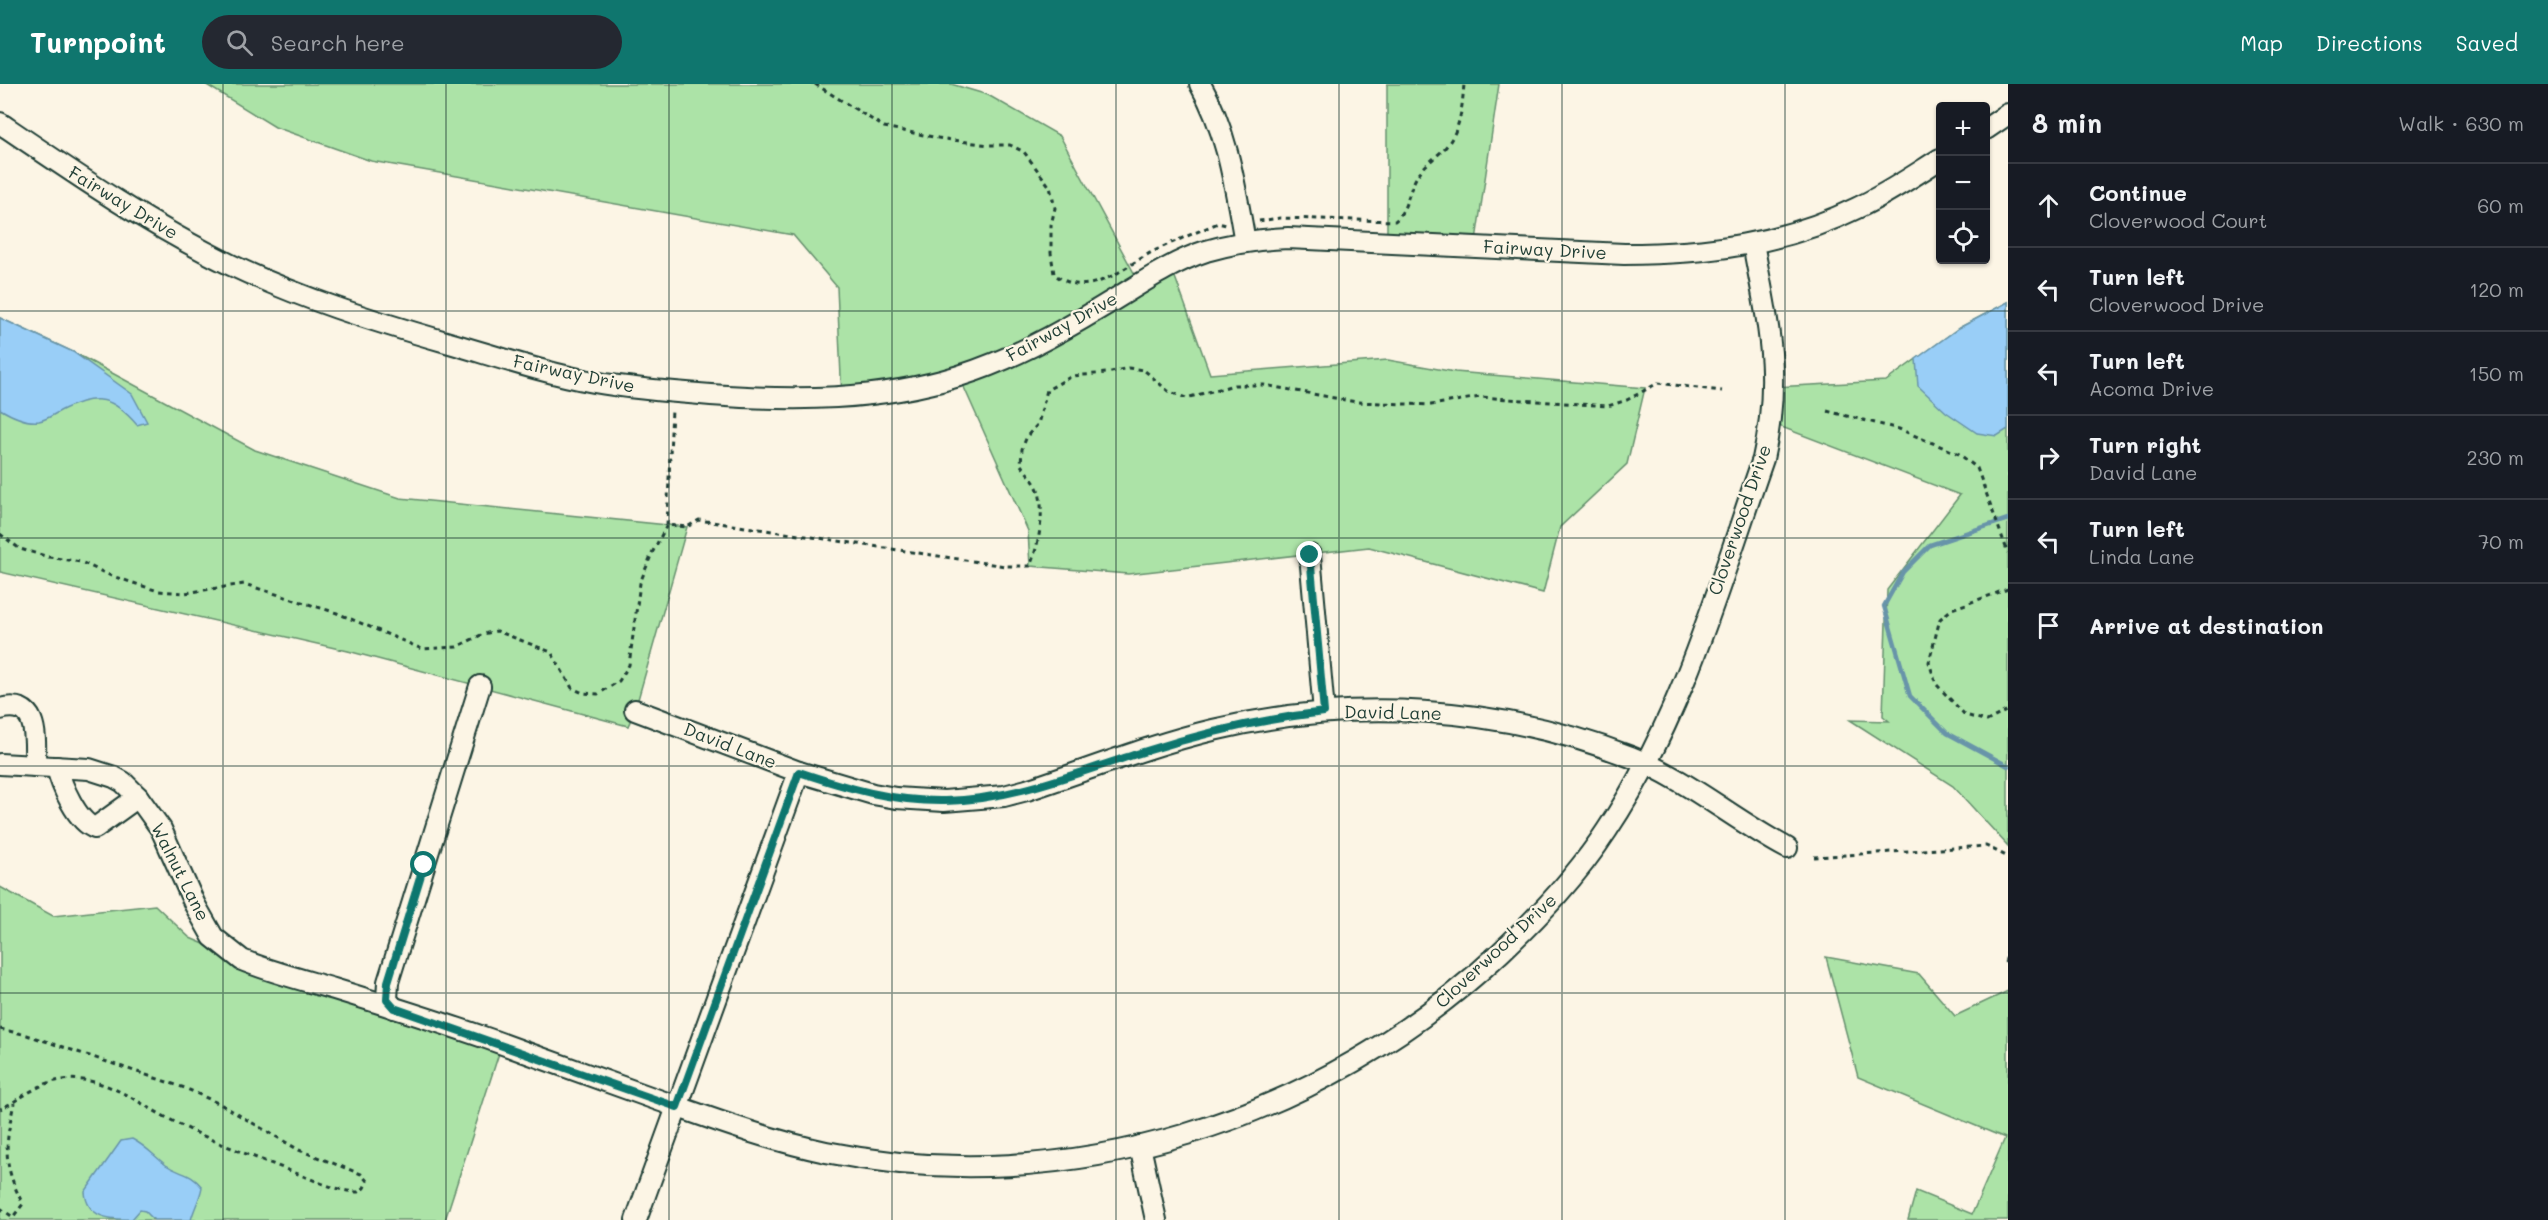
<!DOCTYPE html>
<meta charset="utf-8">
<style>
:root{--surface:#171b24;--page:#242831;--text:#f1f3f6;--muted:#9ea1a6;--line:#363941;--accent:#0f766e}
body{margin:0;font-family:Mali,sans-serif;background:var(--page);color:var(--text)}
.controls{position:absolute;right:18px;top:18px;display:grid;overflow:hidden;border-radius:6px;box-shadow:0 2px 4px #0004}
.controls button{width:54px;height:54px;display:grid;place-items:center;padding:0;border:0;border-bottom:2px solid var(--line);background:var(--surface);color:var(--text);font:30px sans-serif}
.stop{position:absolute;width:18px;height:18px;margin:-14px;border:4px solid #0f766e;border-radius:50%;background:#fff}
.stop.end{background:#0f766e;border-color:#fff;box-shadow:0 2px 6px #0008}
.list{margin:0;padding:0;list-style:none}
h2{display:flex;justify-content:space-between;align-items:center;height:78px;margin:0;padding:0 24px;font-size:26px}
h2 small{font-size:20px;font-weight:400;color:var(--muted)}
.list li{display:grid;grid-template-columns:39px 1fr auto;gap:18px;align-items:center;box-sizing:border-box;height:84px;padding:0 24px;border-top:2px solid var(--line)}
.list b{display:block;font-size:22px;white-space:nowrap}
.list p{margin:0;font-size:20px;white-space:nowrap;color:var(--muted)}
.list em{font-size:20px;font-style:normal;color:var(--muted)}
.icon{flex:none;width:33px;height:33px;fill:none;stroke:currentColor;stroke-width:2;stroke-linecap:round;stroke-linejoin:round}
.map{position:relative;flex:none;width:2008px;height:1136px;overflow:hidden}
header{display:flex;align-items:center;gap:36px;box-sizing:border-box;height:84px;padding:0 30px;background:var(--accent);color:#fff}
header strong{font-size:28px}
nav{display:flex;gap:33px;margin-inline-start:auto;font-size:21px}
.search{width:420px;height:54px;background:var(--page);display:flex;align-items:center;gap:15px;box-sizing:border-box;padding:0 21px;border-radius:33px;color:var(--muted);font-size:22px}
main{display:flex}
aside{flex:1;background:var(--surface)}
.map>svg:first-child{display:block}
.green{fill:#ace3a7;stroke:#66906e;stroke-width:1.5}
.water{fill:#99cef7;stroke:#6894a9;stroke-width:1.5}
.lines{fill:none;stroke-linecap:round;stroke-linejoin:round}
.stream{stroke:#6894a9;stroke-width:4.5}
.minor-casing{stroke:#1f3d34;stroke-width:24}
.path{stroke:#1f3d34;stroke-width:3;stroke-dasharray:4.5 4.5;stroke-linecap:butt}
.minor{stroke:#fcf5e5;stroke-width:20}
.route{stroke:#0f766e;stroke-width:8}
.grid{fill:none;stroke:#1f3d34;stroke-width:1.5;stroke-opacity:0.55}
.labels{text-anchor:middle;stroke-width:4.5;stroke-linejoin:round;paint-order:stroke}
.street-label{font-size:18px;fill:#1f3d34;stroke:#fcf5e5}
</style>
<header>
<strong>Turnpoint</strong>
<div class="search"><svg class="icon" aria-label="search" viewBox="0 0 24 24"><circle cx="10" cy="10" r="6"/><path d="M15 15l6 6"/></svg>Search here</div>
<nav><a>Map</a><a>Directions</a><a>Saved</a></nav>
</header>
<main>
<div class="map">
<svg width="2008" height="1136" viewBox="0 0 2008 1136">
<rect width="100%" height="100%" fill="#fcf5e5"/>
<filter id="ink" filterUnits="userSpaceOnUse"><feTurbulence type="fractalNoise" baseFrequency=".0167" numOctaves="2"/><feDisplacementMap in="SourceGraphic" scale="12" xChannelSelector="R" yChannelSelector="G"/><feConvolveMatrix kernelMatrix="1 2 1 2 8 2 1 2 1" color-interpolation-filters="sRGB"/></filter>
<g filter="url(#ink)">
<g class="green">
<path d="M205,0H951L988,11L1060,52L1140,200L1171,182L1210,290L1388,276L1455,288L1645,304L1627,380L1560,443L1543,509L1369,463L1128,490L1030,482L1028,447L959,292L842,315L837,203L793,151L371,77L275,43Z"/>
<path d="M1387,0H1499L1475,163L1387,159Z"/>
<path d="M2008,218V762L1953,702L1850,636L1889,637L1883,632L1887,506L1960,411L1771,339L1774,303L1886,297L1959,244Z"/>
<path d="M0,234L73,268L255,366L400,414L687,443L635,626L628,642L348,567L0,488Z"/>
<path d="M0,803L53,832L155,821L190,854L254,881L502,960L445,1136H0Z"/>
<path d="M1826,873L1919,890L1955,932L2008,907V1136H1908L1916,1107L1972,1130L2005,1054L1858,993Z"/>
</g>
<g class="water">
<path d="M2008,218V345L1997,352L1977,349L1946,328L1918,302L1916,275L1959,244Z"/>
<path d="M0,234L73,268L132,310L147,338L137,341C113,313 97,309 64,325C55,329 49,335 39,337C27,339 10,331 0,325Z"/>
<path d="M132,1055C146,1062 154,1072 166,1081C181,1091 190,1088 202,1103C200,1115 194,1124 191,1136H154L145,1127L140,1126L132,1135C110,1136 87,1134 85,1108L121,1057Z"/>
</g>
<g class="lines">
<path class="stream" d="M2008,435L1930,461L1903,488L1884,522L1910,612L1947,649L2008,682"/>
<g class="minor-casing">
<g id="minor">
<path d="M1200,0C1228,49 1235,103 1245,158"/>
<path d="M0,39C75,90 149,141 231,181C300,214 373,237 446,258C495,272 544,289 594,298C633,305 672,308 711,311C796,317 877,317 959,292C1010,276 1056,251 1102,223C1136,203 1169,179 1206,167C1233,159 1260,155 1288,154L1624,170C1704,170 1784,160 1857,124C1887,110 1913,92 1940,75"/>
<path d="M1986,45L2008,30"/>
<path d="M1310,471L1324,628"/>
<path d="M0,625C40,614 35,656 35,682"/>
<path d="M635,626L799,688L873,710L896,714L944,717L1004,712L1027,706C1088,686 1150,661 1213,646C1351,613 1498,621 1631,673C1687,695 1734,736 1787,764"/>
<path d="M0,680L89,685L114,693L123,698L138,713L161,745L195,821L213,853L242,876C271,888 303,896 334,905C386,921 437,937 489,955C546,976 603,996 661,1017C715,1036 769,1056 826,1068C1069,1117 1321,1037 1500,869C1540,831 1577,792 1607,746C1682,634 1719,501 1763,375C1782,291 1768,241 1753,159"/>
<path d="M57,683C61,701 77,738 95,744L138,713"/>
<path d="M394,924L387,916L388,898L480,602"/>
<path d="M1140,1062L1156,1136"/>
<path d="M636,1136L799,688"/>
</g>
</g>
<g class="path">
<path d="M815,0L884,43L938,54L989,61H1010L1024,68L1050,103L1055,124L1051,141V169L1054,190C1090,218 1122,183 1154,167C1175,157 1197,148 1218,139L1226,141"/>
<path d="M1259,137L1280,134L1395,137C1409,124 1408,103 1420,88C1427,79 1436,73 1444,65C1461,46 1462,24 1464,0"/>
<path d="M1827,327L1899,345L1959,370L1977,384L2008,469"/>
<path d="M667,441L672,325"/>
<path d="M0,450L20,465L49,473L81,478L109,491L158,507L185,509L244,500L337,529L422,565L457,563L483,550L497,547L551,568L572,604L583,609L598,610L619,597L629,581L640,499L652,469L667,441L687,443L699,436L1005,482H1030C1038,463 1044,434 1040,413C1039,402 1028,390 1021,381L1022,365L1027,352L1038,340L1047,306L1072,292L1107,289L1128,284L1144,286L1168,307L1186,314L1234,301H1264L1356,318L1431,321L1480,313L1608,322L1627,316L1658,299L1722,307"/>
<path d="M2008,505L1952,525L1940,535L1929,578L1936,600L1965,631L1987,637L2008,626"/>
<path d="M1814,773L1986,762L2008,773"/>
<path d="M2008,865L2005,879L2008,882"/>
<path d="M0,945L27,951L185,1004L220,1020L299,1066L361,1090L367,1097L364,1104L358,1108C336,1107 314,1096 293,1088C252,1072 210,1057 171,1036C134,1017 105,991 62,996C39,998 20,1016 0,1025"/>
<path d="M0,1124L13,1133L23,1120C2,1080 5,1062 14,1019"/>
</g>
<use href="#minor" class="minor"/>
</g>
</g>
<g class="lines" filter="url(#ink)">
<path class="route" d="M424,781L388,898L387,916L394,924L677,1023L799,688C847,704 894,718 945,717C1014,716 1078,688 1143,668C1203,649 1262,635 1324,628L1310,471"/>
</g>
<path class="grid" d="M223,0V1136M446,0V1136M669,0V1136M892,0V1136M1116,0V1136M1339,0V1136M1562,0V1136M1785,0V1136M0,227H2008M0,454H2008M0,682H2008M0,909H2008"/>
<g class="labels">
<g class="street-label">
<text transform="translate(123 119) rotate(31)" y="6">Fairway Drive</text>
<text transform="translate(1545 166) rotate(3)" y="6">Fairway Drive</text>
<text transform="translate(1062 243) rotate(-29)" y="6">Fairway Drive</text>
<text transform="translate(574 290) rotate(12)" y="6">Fairway Drive</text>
<text transform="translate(1740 436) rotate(-71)" y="6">Cloverwood Drive</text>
<text transform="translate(1393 629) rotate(1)" y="6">David Lane</text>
<text transform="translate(730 662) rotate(21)" y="6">David Lane</text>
<text transform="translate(180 788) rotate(63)" y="6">Walnut Lane</text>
<text transform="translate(1496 867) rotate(-43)" y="6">Cloverwood Drive</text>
</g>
</g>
</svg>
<div class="controls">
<button>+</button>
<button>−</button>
<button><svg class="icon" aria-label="locate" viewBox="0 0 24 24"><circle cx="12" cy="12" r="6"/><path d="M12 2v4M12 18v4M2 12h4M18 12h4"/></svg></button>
</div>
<div class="stop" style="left:424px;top:781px"></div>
<div class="stop end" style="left:1310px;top:471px"></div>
</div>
<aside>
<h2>8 min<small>Walk · 630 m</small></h2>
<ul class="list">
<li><svg class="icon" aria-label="ahead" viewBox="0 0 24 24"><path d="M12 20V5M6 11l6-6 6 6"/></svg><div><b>Continue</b><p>Cloverwood Court</p></div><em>60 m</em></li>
<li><svg class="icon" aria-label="left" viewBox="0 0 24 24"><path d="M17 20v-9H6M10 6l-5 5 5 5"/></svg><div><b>Turn left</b><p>Cloverwood Drive</p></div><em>120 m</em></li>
<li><svg class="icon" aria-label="left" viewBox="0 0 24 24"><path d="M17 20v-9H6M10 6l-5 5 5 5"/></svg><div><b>Turn left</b><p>Acoma Drive</p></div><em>150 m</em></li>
<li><svg class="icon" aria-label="right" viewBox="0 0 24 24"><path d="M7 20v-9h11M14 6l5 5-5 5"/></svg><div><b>Turn right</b><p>David Lane</p></div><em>230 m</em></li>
<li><svg class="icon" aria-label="left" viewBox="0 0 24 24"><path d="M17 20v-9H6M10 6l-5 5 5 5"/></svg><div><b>Turn left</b><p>Linda Lane</p></div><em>70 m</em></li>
<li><svg class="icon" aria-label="arrive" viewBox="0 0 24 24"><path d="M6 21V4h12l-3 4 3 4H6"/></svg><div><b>Arrive at destination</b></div></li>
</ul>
</aside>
</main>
